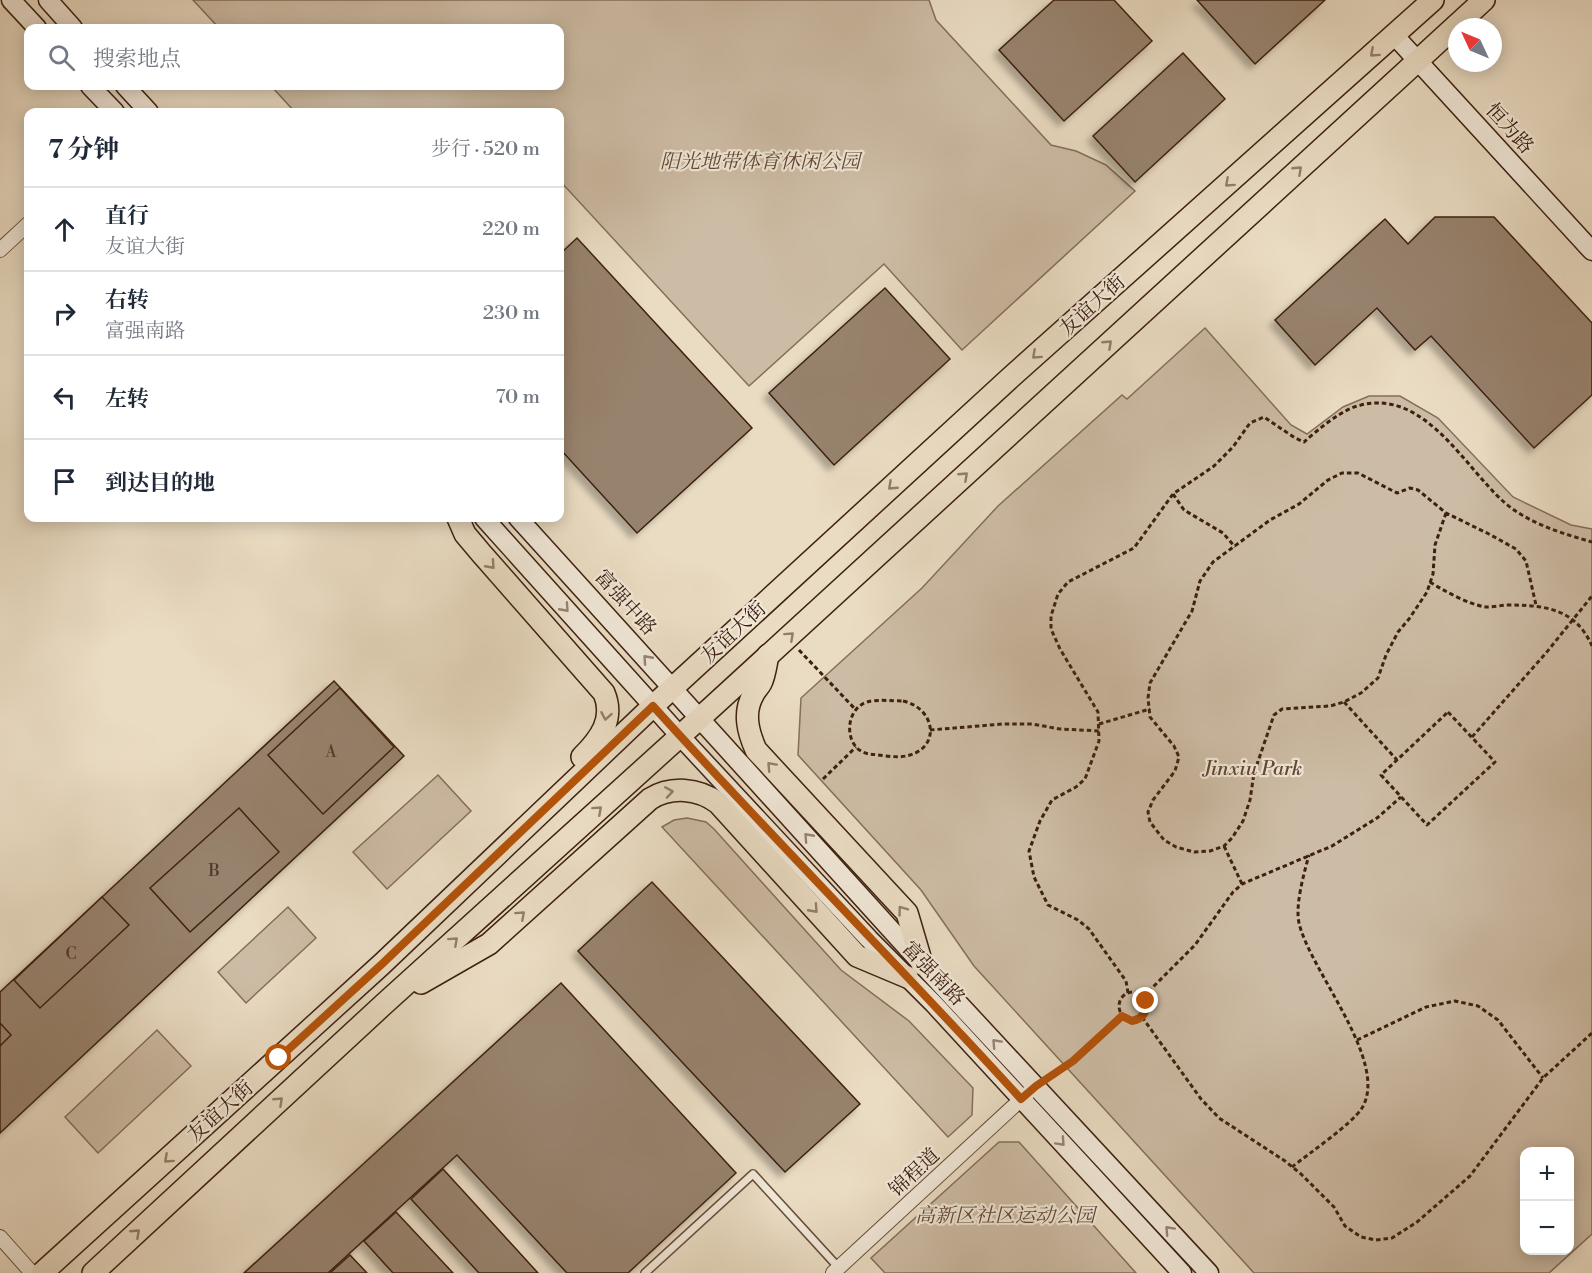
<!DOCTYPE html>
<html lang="zh">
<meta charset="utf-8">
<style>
:root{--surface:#fff;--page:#f2f2f3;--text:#1f2937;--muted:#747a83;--line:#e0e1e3}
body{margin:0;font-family:"Libre Bodoni","Noto Serif SC",serif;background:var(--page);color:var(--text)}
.controls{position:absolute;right:18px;bottom:18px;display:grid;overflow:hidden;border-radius:12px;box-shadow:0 3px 15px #0003}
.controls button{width:54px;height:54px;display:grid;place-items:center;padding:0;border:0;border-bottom:2px solid var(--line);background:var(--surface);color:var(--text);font:30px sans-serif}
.compass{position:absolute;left:1448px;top:18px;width:54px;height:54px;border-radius:50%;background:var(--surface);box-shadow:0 3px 15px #0003;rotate:314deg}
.stop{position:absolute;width:18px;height:18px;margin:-14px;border:4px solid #b45309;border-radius:50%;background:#fff}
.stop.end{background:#b45309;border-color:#fff;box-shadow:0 2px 6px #0008}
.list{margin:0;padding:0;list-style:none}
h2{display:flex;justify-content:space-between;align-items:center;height:78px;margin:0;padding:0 24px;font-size:26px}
h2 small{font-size:20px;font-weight:400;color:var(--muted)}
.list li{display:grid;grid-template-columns:39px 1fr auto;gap:18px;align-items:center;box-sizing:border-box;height:84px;padding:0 24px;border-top:2px solid var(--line)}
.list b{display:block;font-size:22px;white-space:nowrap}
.list p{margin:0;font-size:20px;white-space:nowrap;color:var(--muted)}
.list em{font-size:20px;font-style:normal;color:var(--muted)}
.icon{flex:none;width:33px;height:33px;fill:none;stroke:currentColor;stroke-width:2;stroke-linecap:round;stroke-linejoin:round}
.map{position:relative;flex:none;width:1592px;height:1273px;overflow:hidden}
.search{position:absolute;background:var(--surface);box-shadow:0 3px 15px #0003;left:24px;top:24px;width:540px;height:66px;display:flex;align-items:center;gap:15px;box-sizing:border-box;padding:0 21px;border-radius:12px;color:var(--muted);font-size:22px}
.panel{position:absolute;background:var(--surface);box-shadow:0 3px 15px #0003;left:24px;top:108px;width:540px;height:414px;border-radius:12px}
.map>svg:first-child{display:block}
.green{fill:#cdbca5;stroke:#856e5a;stroke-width:1.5;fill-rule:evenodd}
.building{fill:#97826d;stroke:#3d2010;stroke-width:1.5;filter:url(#shadow)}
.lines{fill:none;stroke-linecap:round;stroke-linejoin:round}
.lane-casing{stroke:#684f3d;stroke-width:10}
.street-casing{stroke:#684f3d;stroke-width:16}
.secondary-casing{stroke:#3d2010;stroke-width:21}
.primary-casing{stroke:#3d2010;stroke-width:24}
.path{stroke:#3d2010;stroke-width:3;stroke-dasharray:4.5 3;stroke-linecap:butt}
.lane{stroke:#f1e8d8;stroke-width:7}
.street{stroke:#f1e8d8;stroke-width:14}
.secondary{stroke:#f1e8d8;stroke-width:18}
.primary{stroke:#eadcc3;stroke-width:21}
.oneway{stroke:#947e6a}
.oneway2{stroke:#978474}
.route{stroke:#b45309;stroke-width:8}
.labels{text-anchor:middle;stroke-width:4.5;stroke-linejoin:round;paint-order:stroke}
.number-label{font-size:16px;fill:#543827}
.street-label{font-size:20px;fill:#3d2010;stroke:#f1e8d8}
.park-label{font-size:20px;font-style:italic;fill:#614735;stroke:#f1e8d8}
</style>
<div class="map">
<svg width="1592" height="1273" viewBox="0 0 1592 1273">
<defs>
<filter id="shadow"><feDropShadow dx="-5.5" dy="5.5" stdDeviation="3" flood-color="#0004"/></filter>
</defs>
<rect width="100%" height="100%" fill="#eadcc3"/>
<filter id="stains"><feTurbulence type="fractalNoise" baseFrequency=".00333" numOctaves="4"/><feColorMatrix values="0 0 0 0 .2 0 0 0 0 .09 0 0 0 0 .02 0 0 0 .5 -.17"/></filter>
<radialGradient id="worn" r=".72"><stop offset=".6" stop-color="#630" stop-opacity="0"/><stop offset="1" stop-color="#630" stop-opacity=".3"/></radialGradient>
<g class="green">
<path d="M193,0H929L936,20L1051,145L1076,151L1106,165L1135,191L962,350L884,264L749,386L561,182L560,183V112H295L271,86H560V28H219Z"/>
<path d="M1205,328L1291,425L1307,434L1343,407L1369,396H1400L1438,418L1513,497L1571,525L1592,529V1234L1549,1273H1254L974,966L921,890L798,755L801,698L922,588L998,506L1122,395L1127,399ZM1524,1152H1570V1250H1524Z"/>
<path d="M438,775L471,811L387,889L353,852Z"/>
<path d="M687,818L706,822L714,829L841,970L909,1021L973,1088L972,1115L948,1137L662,827L674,820Z"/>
<path d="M288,907L316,938L246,1003L218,972Z"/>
<path d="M157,1030L191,1066L98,1153L65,1117Z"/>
<path d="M999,1142H1019L1136,1273H885L871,1258Z"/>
</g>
<g class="building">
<path d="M1054,0H1114L1152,41L1064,121L999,50Z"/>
<path d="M1197,0H1325L1255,64Z"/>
<path d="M1183,53L1225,99L1135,182L1093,136Z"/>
<path d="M1435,217H1494L1592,323V395L1534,448L1431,336L1415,350L1377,308L1315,365L1275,320L1385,219L1408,244Z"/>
<path d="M577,238L752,428L637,533L560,449V254Z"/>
<path d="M885,288L950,359L834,465L769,393Z"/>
<path d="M334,681L404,756L0,1133V992Z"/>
<path d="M340,688L394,747L323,814L268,755Z"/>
<path d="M239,808L279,852L190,932L150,888Z"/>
<path d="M652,882L860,1104L785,1172L578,951Z"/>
<path d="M102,897L129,925L40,1008L14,980Z"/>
<path d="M561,983L736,1173L628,1273H567L457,1155L328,1273H244Z"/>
<path d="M0,1023L11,1035L0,1046Z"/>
<path d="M443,1169L538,1273H479L411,1199Z"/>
<path d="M396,1212L453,1273H393L364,1241Z"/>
<path d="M350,1255L367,1273H330Z"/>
</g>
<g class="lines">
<g class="lane-casing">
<path id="lane" d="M645,1273L753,1174L839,1268"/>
</g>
<g class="street-casing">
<g id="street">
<path d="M0,250L28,224"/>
<path d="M0,1237L32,1273"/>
<path d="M833,1273L1028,1093"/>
</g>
</g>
<g class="secondary-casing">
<g id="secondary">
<path d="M11,0L37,28"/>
<path d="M48,0L73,28"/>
<path d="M1394,35L1592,251"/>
<path d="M90,86L115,112"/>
<path d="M125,86L149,112"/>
<path d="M484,518L680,736L869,939L933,1003L1182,1273"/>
<path d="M518,518L922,964L1209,1273"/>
</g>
</g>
<g class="primary-casing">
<g id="primary">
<path d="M458,518L465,534L481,553L604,693C615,719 600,739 582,757"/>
<path d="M768,655C766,664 765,675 761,683C759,687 755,690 753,695C743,713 748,732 756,750L907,913L922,964"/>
<path d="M421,983L489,944L650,799C671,786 698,788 718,803L857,956L907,977"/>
<path d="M42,1273L382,964L653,706L1010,378L1433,0"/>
<path d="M93,1273L384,1004L700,718L1484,0"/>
</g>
</g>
<g class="path">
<path d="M1173,494L1184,510L1223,533L1235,547"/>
<path d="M1446,513L1435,545L1433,574L1427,592L1409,619L1398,632L1386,655L1378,678L1361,693L1344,702L1330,706L1282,709L1274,715L1254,773L1250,800L1243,821L1232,838L1224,846L1210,851L1194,852L1176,847L1164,840L1150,822L1148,812L1153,800L1175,771L1179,757L1174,746L1150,717L1148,698L1150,683L1192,611L1200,581L1213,562L1270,520L1299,504L1328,480L1342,473H1358L1397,493L1410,488L1418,490L1446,513L1489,534L1516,549L1526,561L1536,605"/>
<path d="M1430,582C1444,591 1470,605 1486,607C1492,607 1499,606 1505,605C1542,605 1575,607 1592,646"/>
<path d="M799,650L856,710"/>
<path d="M903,701C935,708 941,746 910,755C898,759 882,755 869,754C844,750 843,710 867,702C877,699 893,701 903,701Z"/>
<path d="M1344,702L1397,760"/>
<path d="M1448,712L1495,762L1427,825L1381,775Z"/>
<path d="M1099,724L1150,709"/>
<path d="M930,730L1002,724H1032L1060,729L1099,731"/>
<path d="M1472,737L1546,653L1592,596"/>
<path d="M823,779L856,747"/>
<path d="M1224,846L1242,884"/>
<circle cx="1133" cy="1006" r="14"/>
<path d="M1128,993L1126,981L1089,929L1078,920L1048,905L1034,877L1029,851L1040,821L1052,800L1076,787L1085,779L1099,741L1098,712L1060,649L1051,629V616L1058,594L1068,582L1134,548L1173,494L1214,466L1233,447L1250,423L1264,417L1295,438L1304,442C1319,429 1342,409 1361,405C1425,389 1465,468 1505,503C1530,524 1561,533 1592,542"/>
<path d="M1143,997L1195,945L1233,892L1242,884L1332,846L1377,818L1401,797"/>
<path d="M1142,1017L1201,1099L1219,1118L1285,1161L1301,1174L1334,1207L1345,1226L1361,1237L1376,1240L1392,1238L1417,1222L1470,1176L1543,1078L1592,1033"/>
<path d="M1357,1040L1426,1007L1455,1001L1478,1006L1498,1020L1543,1078"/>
<path d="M1050,1077L1073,1061L1122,1016"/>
<path d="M1292,1167C1308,1154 1352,1124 1362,1108C1390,1062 1310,971 1299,923C1295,905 1304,873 1309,855"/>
</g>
<use href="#lane" class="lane"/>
<use href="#street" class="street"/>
<use href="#secondary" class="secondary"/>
<use href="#primary" class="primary"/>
</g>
<defs><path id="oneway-chevron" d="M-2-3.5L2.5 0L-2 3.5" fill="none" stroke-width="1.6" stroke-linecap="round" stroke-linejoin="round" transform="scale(1.5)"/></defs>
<g class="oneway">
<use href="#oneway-chevron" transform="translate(1374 53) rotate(138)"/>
<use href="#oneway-chevron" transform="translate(1298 170) rotate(-43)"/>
<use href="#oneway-chevron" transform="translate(1229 183) rotate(138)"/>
<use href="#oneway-chevron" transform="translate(1108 344) rotate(-43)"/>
<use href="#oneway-chevron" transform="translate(1036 355) rotate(138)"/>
<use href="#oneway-chevron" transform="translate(964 476) rotate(-43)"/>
<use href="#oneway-chevron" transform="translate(892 486) rotate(137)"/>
<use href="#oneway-chevron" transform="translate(491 565) rotate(48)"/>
<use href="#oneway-chevron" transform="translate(790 636) rotate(-42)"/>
<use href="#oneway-chevron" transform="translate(606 716) rotate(100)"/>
<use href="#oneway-chevron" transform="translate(771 766) rotate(-133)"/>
<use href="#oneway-chevron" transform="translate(669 792) rotate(-9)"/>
<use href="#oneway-chevron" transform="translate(598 810) rotate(-42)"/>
<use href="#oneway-chevron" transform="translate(814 909) rotate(48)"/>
<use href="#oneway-chevron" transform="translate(902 910) rotate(-126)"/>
<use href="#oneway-chevron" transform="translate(521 915) rotate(-42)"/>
<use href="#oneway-chevron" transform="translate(454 941) rotate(-42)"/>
<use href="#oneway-chevron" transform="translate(279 1101) rotate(-43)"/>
<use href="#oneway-chevron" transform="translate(168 1159) rotate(138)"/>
<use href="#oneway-chevron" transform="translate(136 1233) rotate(-43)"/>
</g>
<g class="oneway2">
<use href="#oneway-chevron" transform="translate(565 608) rotate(48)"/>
<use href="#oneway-chevron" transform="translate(647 659) rotate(-132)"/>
<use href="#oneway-chevron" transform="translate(808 837) rotate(-132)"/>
<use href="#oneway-chevron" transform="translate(996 1043) rotate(-133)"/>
<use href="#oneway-chevron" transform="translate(1061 1142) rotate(47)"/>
<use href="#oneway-chevron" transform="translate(1169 1230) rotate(-133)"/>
</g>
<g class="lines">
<path class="route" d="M279,1058L382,964L653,706C773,839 900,966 1021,1099L1036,1086L1073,1061L1122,1016L1132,1021C1143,1019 1147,1012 1146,1001"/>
</g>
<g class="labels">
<g class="number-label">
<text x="331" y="757">A</text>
<text x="214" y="876">B</text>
<text x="71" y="959">C</text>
</g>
<g class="street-label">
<text transform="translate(1510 128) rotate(48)" y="7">恒为路</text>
<text transform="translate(1092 305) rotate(-42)" y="7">友谊大街</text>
<text transform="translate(626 602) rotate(48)" y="7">富强中路</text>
<text transform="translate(733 632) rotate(-43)" y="7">友谊大街</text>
<text transform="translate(934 973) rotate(46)" y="7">富强南路</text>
<text transform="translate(220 1111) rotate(-42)" y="7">友谊大街</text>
<text transform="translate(914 1172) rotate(-43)" y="7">锦程道</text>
</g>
<g class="park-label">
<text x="760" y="168">阳光地带体育休闲公园</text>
<text x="1253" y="775">Jinxiu Park</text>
<text x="1005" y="1222">高新区社区运动公园</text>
</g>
</g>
<rect width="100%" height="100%" filter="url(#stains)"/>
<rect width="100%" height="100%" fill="url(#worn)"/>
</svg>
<div class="controls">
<button>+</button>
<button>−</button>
</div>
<svg class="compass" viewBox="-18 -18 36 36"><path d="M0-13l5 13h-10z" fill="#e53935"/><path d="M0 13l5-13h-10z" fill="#747a83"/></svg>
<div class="stop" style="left:279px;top:1058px"></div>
<div class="stop end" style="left:1146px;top:1001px"></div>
<div class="search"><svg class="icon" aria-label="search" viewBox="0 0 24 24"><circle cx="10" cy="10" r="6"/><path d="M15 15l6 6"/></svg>搜索地点</div>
<section class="panel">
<h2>7 分钟<small>步行 · 520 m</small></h2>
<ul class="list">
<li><svg class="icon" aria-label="ahead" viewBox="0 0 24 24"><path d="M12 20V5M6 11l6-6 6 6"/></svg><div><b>直行</b><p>友谊大街</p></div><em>220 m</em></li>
<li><svg class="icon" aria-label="right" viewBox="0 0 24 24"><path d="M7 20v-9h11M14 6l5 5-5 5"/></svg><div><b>右转</b><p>富强南路</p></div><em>230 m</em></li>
<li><svg class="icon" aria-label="left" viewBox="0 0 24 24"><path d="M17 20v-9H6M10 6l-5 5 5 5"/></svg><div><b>左转</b></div><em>70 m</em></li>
<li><svg class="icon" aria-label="arrive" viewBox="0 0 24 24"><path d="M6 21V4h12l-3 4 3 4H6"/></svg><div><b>到达目的地</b></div></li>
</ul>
</section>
</div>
